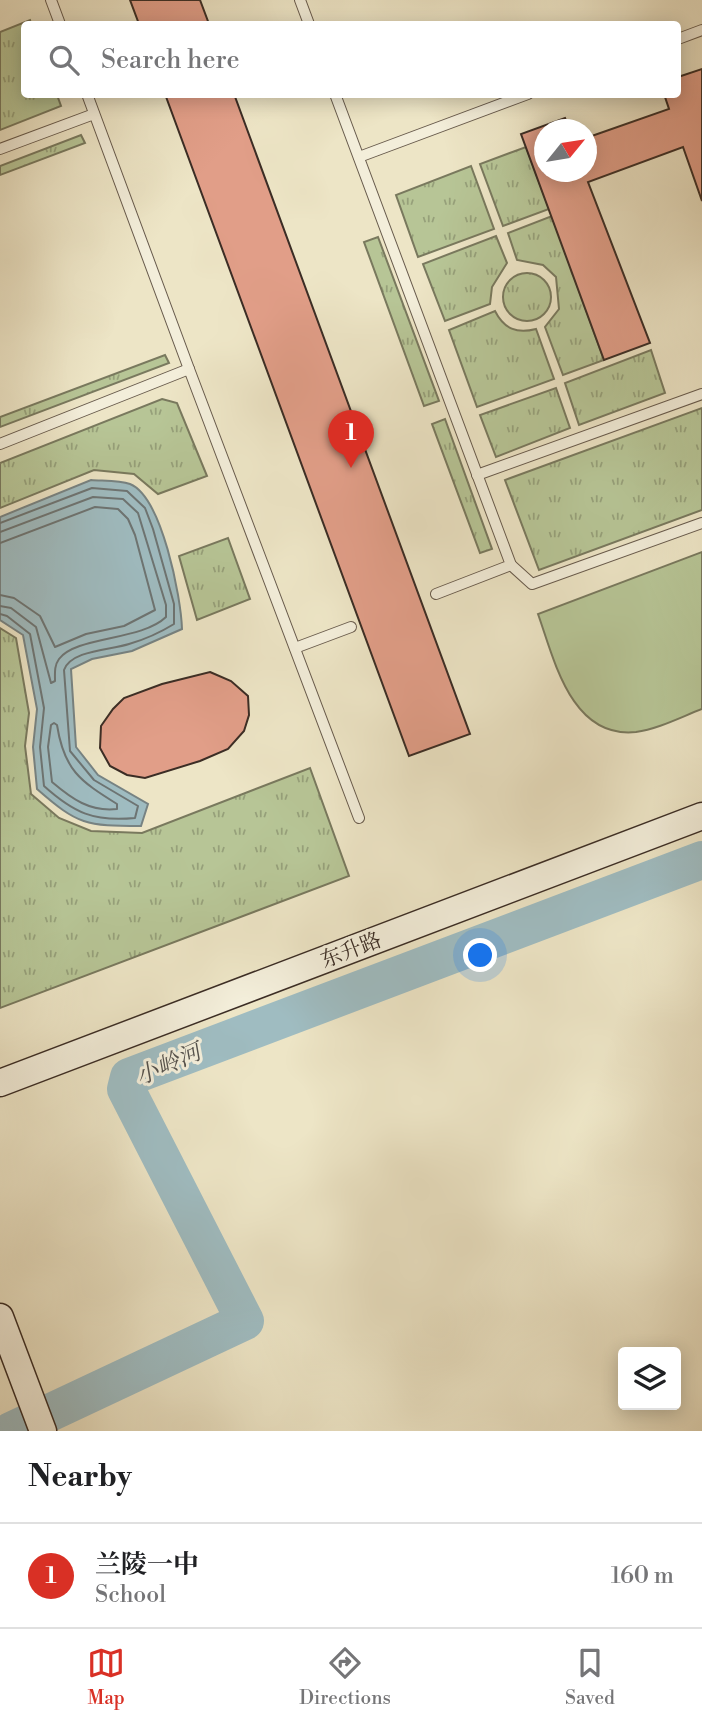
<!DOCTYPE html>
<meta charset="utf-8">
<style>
:root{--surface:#fff;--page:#f6f6f6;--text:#202124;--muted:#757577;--line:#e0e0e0;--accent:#d93025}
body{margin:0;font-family:"Libre Bodoni","Noto Serif SC",serif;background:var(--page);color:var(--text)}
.controls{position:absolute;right:21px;bottom:21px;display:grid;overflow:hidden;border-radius:7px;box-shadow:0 4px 18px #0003}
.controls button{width:63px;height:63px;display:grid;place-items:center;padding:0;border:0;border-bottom:2px solid var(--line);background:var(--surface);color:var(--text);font:35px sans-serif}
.compass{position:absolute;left:534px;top:119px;width:63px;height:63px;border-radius:50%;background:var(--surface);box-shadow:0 4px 18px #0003;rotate:60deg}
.you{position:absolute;left:481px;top:956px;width:24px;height:24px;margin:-18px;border:5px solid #fff;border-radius:50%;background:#1a73e8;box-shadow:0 0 0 10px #1a73e833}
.badge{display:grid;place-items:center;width:46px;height:46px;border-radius:50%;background:var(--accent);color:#fff;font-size:23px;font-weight:700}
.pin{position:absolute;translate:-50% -58px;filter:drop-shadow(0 2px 4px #0008)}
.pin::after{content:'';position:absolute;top:37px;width:24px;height:21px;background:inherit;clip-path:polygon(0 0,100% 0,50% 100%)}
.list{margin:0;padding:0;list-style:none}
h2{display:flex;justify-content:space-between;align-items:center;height:91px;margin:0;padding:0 28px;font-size:30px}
h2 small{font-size:23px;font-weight:400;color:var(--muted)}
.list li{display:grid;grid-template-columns:46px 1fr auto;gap:21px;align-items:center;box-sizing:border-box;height:105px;padding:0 28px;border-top:2px solid var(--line)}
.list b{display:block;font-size:26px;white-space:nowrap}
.list p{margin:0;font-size:23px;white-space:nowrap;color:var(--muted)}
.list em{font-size:23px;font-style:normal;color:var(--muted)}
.icon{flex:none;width:38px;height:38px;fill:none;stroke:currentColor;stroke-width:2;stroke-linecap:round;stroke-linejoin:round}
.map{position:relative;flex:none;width:702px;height:1431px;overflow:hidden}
.search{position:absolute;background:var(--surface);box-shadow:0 4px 18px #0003;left:21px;right:21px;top:21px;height:77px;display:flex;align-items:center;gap:18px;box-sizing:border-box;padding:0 24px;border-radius:7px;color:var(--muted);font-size:26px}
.sheet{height:196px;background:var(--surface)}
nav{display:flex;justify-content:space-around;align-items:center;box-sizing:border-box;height:98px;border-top:2px solid var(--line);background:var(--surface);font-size:19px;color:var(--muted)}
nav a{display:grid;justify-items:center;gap:4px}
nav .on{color:var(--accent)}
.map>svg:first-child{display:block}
.grass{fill:url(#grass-tufts);stroke:#79795e;stroke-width:2}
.pitch{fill:#b7c596;stroke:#79795e;stroke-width:2}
.water{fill:#9fbcc1;stroke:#778383;stroke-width:2}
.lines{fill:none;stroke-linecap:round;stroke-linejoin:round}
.shore{stroke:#6d7473;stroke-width:2}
.river{stroke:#9fbcc1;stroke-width:38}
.building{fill:#e19e88;stroke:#3b2d25;stroke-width:2}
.lane-casing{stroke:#685b4d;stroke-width:12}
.secondary-casing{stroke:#3b2d25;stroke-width:29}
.lane{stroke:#f3eeda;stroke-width:10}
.secondary{stroke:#f3eeda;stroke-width:26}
.labels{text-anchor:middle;stroke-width:6;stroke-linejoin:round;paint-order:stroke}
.street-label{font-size:21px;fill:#3b2d25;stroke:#f3eeda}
.water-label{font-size:23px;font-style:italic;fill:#54514c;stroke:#f3eeda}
</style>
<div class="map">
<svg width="702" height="1431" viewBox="0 0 702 1431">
<defs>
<pattern id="grass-tufts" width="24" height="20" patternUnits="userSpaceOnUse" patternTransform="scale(1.75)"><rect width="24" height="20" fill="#b7c596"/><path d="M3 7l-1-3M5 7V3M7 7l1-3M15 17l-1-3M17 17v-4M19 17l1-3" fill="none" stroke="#96a07a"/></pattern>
</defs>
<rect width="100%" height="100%" fill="#ede5c6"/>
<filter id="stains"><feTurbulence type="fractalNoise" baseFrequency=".00286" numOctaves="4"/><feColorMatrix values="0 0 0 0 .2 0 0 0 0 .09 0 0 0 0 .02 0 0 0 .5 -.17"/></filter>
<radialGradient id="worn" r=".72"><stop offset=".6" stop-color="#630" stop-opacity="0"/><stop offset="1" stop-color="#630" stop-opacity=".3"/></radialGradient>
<g class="grass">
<path d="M30,20L31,24H24V94L57,95L61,106L0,130V32Z"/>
<path d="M81,135L85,143L0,175V166Z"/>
<path d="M526,147L549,209L503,226L480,164Z"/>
<path d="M471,166L494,229L418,257L396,195Z"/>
<path d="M552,216L604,360L563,375L545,327L559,309L556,277L543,265L517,260L508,233Z"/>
<path d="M496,236L507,263L492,287L490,304L445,321L423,264Z"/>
<path d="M378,237L439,401L424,406L364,242Z"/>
<circle cx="527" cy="297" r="24"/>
<path d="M495,311C504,329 517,334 536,329L554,379L477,407L449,330Z"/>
<path d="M651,350L665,393L579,425L565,383Z"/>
<path d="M165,355L169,363L0,427V417Z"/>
<path d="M556,388L570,428L496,457L480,415Z"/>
<path d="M162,399L177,403L207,476L158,494L134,474L94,470L0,508V463Z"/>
<path d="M702,408V510L539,570L505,480Z"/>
<path d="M445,419L492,549L480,553L432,424Z"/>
<path d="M228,538L250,599L197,620L179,556Z"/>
<path d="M0,628L16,638L29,713L25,746L31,794L59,818L91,831L142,833L310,768L349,876L0,1008Z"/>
</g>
<path class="pitch" d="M702,552V709C681,717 658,729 636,732C571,739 554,659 538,614Z"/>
<path class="water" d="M91,480C102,481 119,480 130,484C162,497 181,597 182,629L132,651L92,659L71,669L76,747L98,775L148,804L141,826C86,826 78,825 37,789L33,747L37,709L23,635L0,620V517Z"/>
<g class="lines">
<g class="shore">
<path d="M0,523L92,488L127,491L145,508L153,529L174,604V624C161,632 143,640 129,644C111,650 71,650 64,670L70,751L94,780L138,806L135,818C94,822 74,813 44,786L40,747L44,708L30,634L7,616L0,614"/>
<path d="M0,532L93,497L123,499L138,513L166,605V617C141,641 76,636 59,659C54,666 55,673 55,681L51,683L36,627L11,608L0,606"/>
<path d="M0,543L95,507L118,509L128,519L135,535L155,610L124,626L86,634L55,647L40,616L14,598L0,595"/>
<path d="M54,723L57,725C64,770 80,781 117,804V809C90,812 72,799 52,782L48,747L51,725Z"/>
</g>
<path class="river" d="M11,1431L245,1321L126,1089L129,1077L702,860"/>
</g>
<g class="building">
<path d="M130,0H200L209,24H139Z"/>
<path d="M702,69V201L683,147L588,182L650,343L604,360L521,134L565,118L570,130H544V172H586V138L669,109L664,94H678V77Z"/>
<path d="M165,94H234L470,734L409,756Z"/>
<path d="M210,672L231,681L248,696L249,715L244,731L228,749L200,761L145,778L127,775L110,766L100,748L101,726L113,709L124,698L162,684Z"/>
</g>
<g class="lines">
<g class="lane-casing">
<g id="lane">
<path d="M51,0L60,24"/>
<path d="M300,0L309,24"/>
<path d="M678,39L702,30"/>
<path d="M87,94L189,369"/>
<path d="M335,94L511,565L436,594"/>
<path d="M0,149L94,114"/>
<path d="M359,157L528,94"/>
<path d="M0,444L189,369L359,818"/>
<path d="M477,475L702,394"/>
<path d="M511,565L532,584L702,523"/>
<path d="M295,648L351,627"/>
</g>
</g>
<g class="secondary-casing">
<g id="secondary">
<path d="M0,1083L702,816"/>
<path d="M0,1317L43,1431"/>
</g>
</g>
<use href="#lane" class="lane"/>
<use href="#secondary" class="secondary"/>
</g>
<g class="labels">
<g class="street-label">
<text transform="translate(351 950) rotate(-21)" y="7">东升路</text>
</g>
<g class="water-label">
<text transform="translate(168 1064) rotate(-24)" y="8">小岭河</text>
</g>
</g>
<rect width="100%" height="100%" filter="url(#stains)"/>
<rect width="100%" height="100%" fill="url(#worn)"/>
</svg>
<div class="controls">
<button><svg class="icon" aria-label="layers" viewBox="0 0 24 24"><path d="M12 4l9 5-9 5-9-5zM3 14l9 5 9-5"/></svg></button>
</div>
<svg class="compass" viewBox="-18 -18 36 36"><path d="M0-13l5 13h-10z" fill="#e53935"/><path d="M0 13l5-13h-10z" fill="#757577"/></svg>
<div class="you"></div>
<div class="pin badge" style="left:351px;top:468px">1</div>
<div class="search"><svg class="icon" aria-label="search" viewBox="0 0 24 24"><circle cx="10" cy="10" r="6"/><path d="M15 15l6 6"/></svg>Search here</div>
</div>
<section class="sheet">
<h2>Nearby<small></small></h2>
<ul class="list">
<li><span class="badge">1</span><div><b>兰陵一中</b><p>School</p></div><em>160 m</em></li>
</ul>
</section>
<nav>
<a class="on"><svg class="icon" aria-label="map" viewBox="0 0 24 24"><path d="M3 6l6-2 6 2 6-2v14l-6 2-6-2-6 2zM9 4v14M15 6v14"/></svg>Map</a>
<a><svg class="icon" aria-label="directions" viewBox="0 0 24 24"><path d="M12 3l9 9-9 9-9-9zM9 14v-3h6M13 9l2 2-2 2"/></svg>Directions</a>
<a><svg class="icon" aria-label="saved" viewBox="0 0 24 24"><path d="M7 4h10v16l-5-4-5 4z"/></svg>Saved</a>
</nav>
